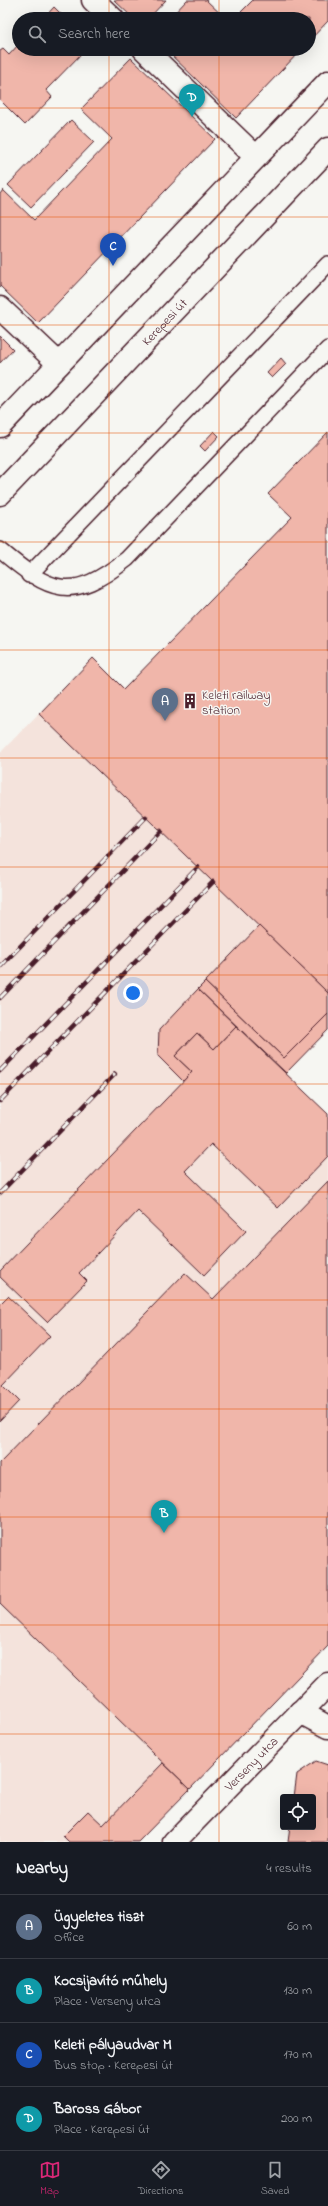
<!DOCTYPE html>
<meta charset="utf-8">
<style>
:root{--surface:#171b24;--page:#242831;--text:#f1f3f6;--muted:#9ea1a6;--line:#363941;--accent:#db2777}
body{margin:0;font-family:"Indie Flower",sans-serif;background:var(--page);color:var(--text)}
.controls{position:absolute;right:12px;bottom:12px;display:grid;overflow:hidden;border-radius:4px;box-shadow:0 4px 16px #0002}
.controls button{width:36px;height:36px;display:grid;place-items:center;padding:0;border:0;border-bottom:1px solid var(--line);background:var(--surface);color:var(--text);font:20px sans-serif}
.you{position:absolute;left:133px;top:993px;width:14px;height:14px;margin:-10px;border:3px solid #fff;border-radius:50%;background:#1a73e8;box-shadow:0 0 0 6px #1a73e833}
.badge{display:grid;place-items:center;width:26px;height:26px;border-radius:50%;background:var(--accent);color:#fff;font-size:13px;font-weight:700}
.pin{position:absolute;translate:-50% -33px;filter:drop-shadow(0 1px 2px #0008)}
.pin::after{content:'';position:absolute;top:21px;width:14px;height:12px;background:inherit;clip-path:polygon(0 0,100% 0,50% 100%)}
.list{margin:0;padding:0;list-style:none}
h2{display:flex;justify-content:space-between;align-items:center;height:52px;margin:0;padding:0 16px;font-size:17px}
h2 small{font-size:13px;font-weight:400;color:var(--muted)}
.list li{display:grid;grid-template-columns:26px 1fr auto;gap:12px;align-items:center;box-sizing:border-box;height:64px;padding:0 16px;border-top:1px solid var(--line)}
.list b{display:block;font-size:15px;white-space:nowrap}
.list p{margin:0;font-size:13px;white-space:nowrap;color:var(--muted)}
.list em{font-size:13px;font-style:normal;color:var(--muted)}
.icon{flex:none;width:22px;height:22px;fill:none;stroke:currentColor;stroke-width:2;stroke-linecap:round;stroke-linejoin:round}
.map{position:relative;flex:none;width:328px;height:1842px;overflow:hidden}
.search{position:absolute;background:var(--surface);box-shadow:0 4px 16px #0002;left:12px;right:12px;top:12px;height:44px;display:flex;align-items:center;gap:10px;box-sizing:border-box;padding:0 14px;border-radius:22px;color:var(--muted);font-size:15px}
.sheet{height:308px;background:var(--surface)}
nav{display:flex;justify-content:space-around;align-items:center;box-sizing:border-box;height:56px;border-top:1px solid var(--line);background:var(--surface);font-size:11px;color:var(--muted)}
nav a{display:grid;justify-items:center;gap:2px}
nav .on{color:var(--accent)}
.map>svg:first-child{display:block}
.built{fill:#f4e3dc}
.building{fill:#f0b6aa;stroke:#4a1f2b}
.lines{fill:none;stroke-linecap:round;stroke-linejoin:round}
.lane-casing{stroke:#4a1f2b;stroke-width:18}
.street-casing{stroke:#4a1f2b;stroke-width:25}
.primary-casing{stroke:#4a1f2b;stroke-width:25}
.lane{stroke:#f6f6f2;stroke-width:15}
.street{stroke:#f6f6f2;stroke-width:22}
.primary{stroke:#f6f6f2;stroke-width:22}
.rail-casing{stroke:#4a1f2b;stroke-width:4.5}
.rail{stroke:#f6f6f2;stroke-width:3;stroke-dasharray:9;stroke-linecap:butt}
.grid{fill:none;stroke:#e8590c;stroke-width:1;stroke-opacity:0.55}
.labels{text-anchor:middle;stroke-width:3;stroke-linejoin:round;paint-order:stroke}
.street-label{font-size:13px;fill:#4a1f2b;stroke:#f6f6f2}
.poi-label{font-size:13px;fill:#4a1f2b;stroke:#f6f6f2;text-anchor:start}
</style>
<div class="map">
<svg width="328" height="1842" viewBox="0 0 328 1842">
<rect width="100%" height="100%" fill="#f6f6f2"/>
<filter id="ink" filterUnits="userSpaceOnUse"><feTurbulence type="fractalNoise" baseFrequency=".025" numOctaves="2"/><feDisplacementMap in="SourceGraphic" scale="8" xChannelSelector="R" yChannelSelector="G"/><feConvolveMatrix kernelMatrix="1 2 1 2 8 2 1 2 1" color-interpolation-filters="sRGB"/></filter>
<g filter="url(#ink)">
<path class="built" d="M328,432L284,1058L286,1073L328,1114V1646L138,1842H0V753L93,658L125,689L292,517L268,494Z"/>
<g class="building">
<path d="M114,0H166L148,19H134Z"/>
<path d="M187,0H206L226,19H169Z"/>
<path d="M253,0H328V21L309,41V19H234Z"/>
<path d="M54,7L66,19H43Z"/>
<path d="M19,44V49H86L46,90L52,97L25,125L0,100V51L3,49L9,55Z"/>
<path d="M165,49H302L236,118Z"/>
<path d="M131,58L215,139L38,323L0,286V194L3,190L34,220L112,139L81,109Z"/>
<path d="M71,120L94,142L31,207L8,185Z"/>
<path d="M0,336L13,349L0,363Z"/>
<path d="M281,358L286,364L272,378L267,373Z"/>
<path d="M214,431L219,436L205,451L200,446Z"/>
<path d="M328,432V993L39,714L93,658L124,689L292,517L268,494Z"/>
<path d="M259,926L328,993V1014L284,1058L205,982Z"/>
<path d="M205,982L284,1058L328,1014V1030L286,1073L198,989Z"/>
<path d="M198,989L236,1026L214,1049L197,1033L175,1056L192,1072L183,1081L158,1056L159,1030Z"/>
<path d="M236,1026L328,1114V1156L278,1208L211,1144L185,1171L246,1231L204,1275L138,1211L79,1273L87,1281L47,1322L0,1277V1271L192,1072L175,1056L197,1033L214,1049Z"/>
<path d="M328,1181V1646L190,1789L0,1604V1463L185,1273L213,1299Z"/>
<path d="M8,1296L50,1336L3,1385L19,1401L0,1421V1304Z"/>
<path d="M316,1761L328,1765V1842H288L290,1827H313V1797H294L297,1774Z"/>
<path d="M163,1763L190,1789L138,1842H69L63,1836L88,1811L103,1825Z"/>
</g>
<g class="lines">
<g class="lane-casing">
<g id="lane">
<path d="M0,550C51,593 71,603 127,559L328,349"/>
<path d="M29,575L328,264"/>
</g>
</g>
<g class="street-casing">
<g id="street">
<path d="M93,0L113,19"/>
<path d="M144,49L256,157"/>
<path d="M0,308L59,364"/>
<path d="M300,1712L328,1727"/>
<path id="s1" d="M174,1842L328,1684"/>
</g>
</g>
<g class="primary-casing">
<g id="primary">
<path d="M0,426L328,82"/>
<path id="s2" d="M0,494L328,149"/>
</g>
</g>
<use href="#lane" class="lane"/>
<use href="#street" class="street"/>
<use href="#primary" class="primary"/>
<g class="rail-casing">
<g id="rail">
<path d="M0,967L146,817"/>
<path d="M0,998L161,831"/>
<path d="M0,1071L198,867"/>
<path d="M0,1101L213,882"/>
<path d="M0,1193L115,1074"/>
</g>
</g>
<use href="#rail" class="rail"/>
</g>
</g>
<path class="grid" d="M109,0V19M219,0V19M109,49V1842M219,49V1842M0,108H328M0,217H328M0,325H328M0,433H328M0,542H328M0,650H328M0,758H328M0,867H328M0,975H328M0,1084H328M0,1192H328M0,1300H328M0,1409H328M0,1517H328M0,1625H328M0,1734H328"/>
<defs>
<g id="building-bare" transform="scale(1.2)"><path d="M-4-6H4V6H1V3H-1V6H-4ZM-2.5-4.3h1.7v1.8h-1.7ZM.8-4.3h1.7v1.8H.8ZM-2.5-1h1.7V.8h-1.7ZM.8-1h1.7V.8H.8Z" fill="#4a1f2b" stroke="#f6f6f2" stroke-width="2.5" paint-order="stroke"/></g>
</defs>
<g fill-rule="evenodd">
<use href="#building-bare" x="190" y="701"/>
</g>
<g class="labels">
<g class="street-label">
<text dy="5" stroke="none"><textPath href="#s2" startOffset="238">Kerepesi út</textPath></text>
<text dy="5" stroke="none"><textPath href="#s1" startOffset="110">Verseny utca</textPath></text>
</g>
<g class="poi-label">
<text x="202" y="699">Keleti railway<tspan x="202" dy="15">station</tspan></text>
</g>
</g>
</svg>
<div class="controls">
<button><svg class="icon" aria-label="locate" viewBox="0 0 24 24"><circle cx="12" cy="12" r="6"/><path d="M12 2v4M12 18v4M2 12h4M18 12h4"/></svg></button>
</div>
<div class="you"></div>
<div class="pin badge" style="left:165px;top:721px;background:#5c6f8a">A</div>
<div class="pin badge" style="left:164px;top:1533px;background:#0f9aa8">B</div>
<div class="pin badge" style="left:113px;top:266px;background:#1a4fb4">C</div>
<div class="pin badge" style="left:192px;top:117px;background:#0f9aa8">D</div>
<div class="search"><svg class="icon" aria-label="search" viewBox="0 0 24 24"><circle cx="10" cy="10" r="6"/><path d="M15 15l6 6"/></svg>Search here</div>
</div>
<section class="sheet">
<h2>Nearby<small>4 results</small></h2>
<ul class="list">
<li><span class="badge" style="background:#5c6f8a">A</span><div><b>Ügyeletes tiszt</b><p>Office</p></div><em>60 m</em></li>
<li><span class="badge" style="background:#0f9aa8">B</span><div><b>Kocsijavító műhely</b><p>Place · Verseny utca</p></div><em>130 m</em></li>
<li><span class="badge" style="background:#1a4fb4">C</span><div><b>Keleti pályaudvar M</b><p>Bus stop · Kerepesi út</p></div><em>170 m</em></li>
<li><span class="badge" style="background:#0f9aa8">D</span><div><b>Baross Gábor</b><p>Place · Kerepesi út</p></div><em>200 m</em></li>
</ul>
</section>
<nav>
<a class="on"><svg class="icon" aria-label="map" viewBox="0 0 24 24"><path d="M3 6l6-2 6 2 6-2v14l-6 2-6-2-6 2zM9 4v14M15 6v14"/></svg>Map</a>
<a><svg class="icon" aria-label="directions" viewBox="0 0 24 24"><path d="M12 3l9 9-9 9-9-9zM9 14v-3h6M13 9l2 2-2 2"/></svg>Directions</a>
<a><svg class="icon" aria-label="saved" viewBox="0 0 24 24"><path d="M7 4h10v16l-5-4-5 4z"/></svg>Saved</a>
</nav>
